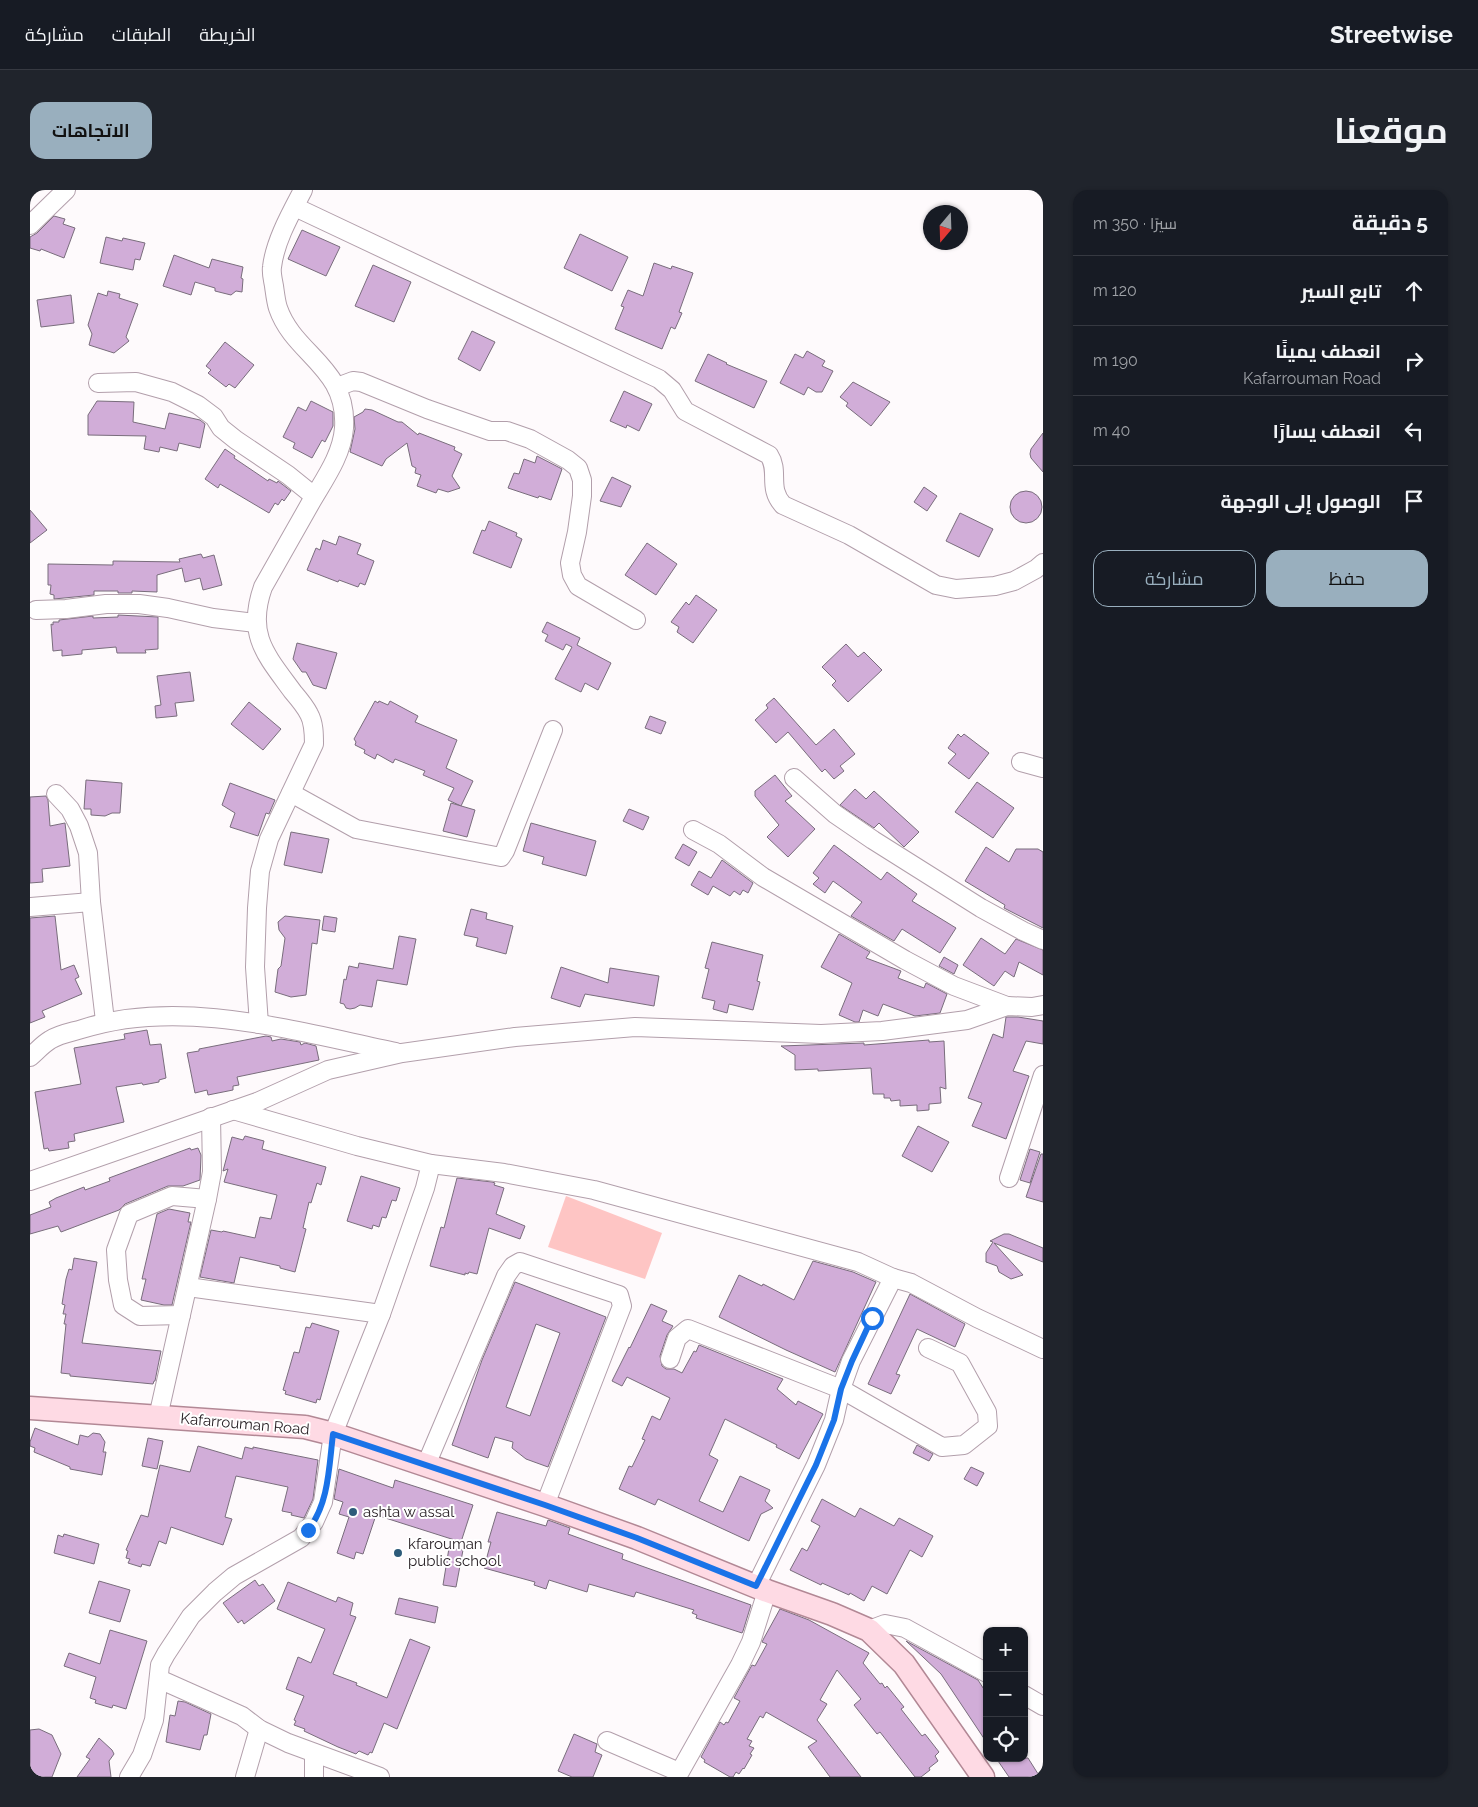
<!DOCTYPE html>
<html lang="ar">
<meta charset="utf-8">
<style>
:root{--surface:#171b24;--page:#20242c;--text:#f1f3f6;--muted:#9ea1a6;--line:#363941;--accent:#99afbe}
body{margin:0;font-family:Raleway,Cairo,sans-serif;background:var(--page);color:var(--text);direction:rtl}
.controls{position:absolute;right:15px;bottom:15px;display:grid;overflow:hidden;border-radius:10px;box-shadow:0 1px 4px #0004}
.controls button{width:45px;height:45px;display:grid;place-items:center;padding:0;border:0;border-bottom:1px solid var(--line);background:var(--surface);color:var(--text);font:25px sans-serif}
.compass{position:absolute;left:893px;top:15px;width:45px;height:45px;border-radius:50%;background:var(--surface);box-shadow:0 1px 4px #0004;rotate:199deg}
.stop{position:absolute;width:15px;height:15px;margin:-11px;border:4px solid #1a73e8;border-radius:50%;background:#fff}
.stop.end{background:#1a73e8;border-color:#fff;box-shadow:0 1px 5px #0008}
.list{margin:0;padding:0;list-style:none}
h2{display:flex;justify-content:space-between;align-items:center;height:65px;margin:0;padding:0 20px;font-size:21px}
h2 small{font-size:16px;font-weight:400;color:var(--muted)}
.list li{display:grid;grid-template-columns:32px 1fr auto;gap:15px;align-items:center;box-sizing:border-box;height:70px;padding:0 20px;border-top:1px solid var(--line)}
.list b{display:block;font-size:19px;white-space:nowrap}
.list p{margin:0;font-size:16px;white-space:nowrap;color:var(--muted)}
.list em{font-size:16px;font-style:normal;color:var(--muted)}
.actions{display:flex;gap:10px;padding:15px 20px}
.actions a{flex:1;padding:11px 0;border:1px solid var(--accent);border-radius:15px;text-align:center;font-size:18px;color:var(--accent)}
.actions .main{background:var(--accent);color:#111}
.icon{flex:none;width:28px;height:28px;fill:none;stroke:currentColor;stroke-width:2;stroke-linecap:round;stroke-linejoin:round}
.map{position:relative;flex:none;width:1013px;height:1587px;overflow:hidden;direction:ltr;border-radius:15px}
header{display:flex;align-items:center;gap:30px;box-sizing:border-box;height:70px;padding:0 25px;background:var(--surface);border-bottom:1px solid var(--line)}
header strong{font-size:24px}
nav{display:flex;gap:28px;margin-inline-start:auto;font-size:18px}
.intro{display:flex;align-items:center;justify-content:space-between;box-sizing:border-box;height:120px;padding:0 30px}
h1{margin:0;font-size:35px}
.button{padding:12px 22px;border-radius:15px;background:var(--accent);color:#111;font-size:18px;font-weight:700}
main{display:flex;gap:30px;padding:0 30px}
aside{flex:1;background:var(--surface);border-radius:15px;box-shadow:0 1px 4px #0004}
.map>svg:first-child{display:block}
.green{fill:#fec5c4}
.building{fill:#d1add8;stroke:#796d7c;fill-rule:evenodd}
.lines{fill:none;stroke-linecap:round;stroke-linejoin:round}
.minor-casing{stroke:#b29fab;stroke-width:20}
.major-casing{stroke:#b28895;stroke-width:25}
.minor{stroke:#fff;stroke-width:18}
.major{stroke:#fedae4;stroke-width:22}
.route{stroke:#1a73e8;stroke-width:6}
.poi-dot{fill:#2d5b7a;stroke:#fff;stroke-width:2}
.labels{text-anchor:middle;stroke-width:4;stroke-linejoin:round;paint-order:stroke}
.street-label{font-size:15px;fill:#261e23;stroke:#fff}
.poi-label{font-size:15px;fill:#261e23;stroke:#fff;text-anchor:start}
</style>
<header>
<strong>Streetwise</strong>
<nav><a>الخريطة</a><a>الطبقات</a><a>مشاركة</a></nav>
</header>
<div class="intro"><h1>موقعنا</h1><a class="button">الاتجاهات</a></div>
<main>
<aside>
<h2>5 دقيقة<small>سيرًا · 350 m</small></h2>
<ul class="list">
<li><svg class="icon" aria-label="ahead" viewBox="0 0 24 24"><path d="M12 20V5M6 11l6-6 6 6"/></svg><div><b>تابع السير</b></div><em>120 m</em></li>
<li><svg class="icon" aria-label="right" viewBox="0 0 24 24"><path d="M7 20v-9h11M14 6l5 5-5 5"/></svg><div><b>انعطف يمينًا</b><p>Kafarrouman Road</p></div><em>190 m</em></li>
<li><svg class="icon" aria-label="left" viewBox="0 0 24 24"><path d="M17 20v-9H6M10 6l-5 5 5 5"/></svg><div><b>انعطف يسارًا</b></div><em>40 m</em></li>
<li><svg class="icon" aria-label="arrive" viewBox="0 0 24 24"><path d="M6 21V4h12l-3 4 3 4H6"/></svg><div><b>الوصول إلى الوجهة</b></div></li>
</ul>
<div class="actions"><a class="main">حفظ</a><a>مشاركة</a></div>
</aside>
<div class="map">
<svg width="1013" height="1587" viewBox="0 0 1013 1587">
<rect width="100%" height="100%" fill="#fefafc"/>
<path class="green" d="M536,1006L632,1043L615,1089L518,1057Z"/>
<g class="building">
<path d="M24,26L35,29L33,34L45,38L34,68L11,59L10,61L0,58V47L7,43Z"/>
<path d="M272,40L310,57L296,86L258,69Z"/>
<path d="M550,44L598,67L582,101L534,78Z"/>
<path d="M76,47L92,51L93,48L115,53L110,70L105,69L103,80L70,73Z"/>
<path d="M144,65L179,78L182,69L213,77L211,88L213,89L212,102L206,101L201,105L185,101V98L165,92L161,105L133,96Z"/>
<path d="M624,73L641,79L642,76L663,83L649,122L652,123L645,139L641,137L632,159L585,139L594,117L591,116L598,100L613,106Z"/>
<path d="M343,75L381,92L364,132L325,116Z"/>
<path d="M78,101L90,104L89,108L108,114L96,147L99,151L84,163L59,155L62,144L58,135L68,103L77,106Z"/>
<path d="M41,105L44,133L11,137L7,110Z"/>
<path d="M442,141L465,152L450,181L428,169Z"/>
<path d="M195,152L224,175L205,198L199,194L196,197L178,183L181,180L176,176Z"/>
<path d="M777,161L795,171L792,176L803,181L792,202H786L778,197L774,205L750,193L765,164L773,168Z"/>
<path d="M678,164L697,173L696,174L737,191L724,218L665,191Z"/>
<path d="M823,192L860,212L841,236L816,216L818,213L810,207Z"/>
<path d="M594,201L622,214L609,241L597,235L596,238L580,231Z"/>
<path d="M67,211L104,212L103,232L135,239L139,223L170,230L175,234L170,258L149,253L147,261L130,257L129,262L114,259L116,246L58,245V225Z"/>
<path d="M281,211L303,222V236L295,252L292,250L282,268L263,258L265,253L253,247L268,217L276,221Z"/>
<path d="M335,219L342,220L368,232H372L388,245L389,243L425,257L424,260L432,264L422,286L430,298L418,302L408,299L406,303L387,296L391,285L385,283L386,278L382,276L377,253L356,269L352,276L320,262L325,239L324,227L333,222Z"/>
<path d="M1013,243V282L1001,268L1000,264L1001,259Z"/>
<path d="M195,259L205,266L204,268L238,291L239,289L247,293L248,291L261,301L254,311L252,309L248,315L245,313L239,323L190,294L188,298L175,289Z"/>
<path d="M507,266L532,279L521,310L509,306L508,308L478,298L484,283L489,284L494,269L505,273Z"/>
<path d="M582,287L601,296L591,317L570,311Z"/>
<path d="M894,297L907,306L897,321L884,312Z"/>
<circle cx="996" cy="317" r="16"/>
<path d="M0,320L17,340L0,353Z"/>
<path d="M930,323L963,339L949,367L916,351Z"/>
<path d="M459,331L487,343L486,346L492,349L481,378L443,363L452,340L455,341Z"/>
<path d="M309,346L331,354L327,364L344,371L335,395L330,393L328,397L309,390L308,392L277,380L286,358L290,360L293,350L306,355Z"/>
<path d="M617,353L647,374L626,405L595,385Z"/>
<path d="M171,364L173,368L184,365L192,395L173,400L170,388L155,392L152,378L127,385V402L102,401V403H88V401H64V405L24,409V405L20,404L21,395H18V374L83,375V371L150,372L149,369Z"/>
<path d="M666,405L687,420L663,453L647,442L649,437L641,432L656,412L659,415Z"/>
<path d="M88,425L128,427V459L115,460L116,463H87L86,457L52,460V464L32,466V460L23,461L21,434L23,435V432H29V430L63,426V428L88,427Z"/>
<path d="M517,432L550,448L547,455L581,473L568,500L555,493L551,502L525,489L542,457L536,454L533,460L515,451L518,445L512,442Z"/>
<path d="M267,453L307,463L296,499L283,495L276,482H272L263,469Z"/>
<path d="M816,454L828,467L834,462L852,480L818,512L802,495L806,491L792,477Z"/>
<path d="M160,482L164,511L145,513L147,526L126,528L125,516L131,515L127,486Z"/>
<path d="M744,508L786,555L804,539L825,564L810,576L814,581L804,589L795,579L792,582L758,542L746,553L725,530L738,518L736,515Z"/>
<path d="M345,511L348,513L349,511L358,515L360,511L388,526L385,532L427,550L416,578L443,591L431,616L418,610L424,598L393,585L395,581L365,569L363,573L347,564L345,569L334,563L335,560L325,555L326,552L324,549Z"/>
<path d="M219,512L251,539L233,560L201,534Z"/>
<path d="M620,526L636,532L631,544L615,538Z"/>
<path d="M928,544L931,547L934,544L959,563L939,589L918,573L926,564L918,558Z"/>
<path d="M745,585L762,606L755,611L785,639L758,667L737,647L749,635L725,606V601Z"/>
<path d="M56,590L92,593L90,623H82L75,626L61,625V619H54Z"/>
<path d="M947,592L984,618L963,648L925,622Z"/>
<path d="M200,593L245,610L239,624L236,623L228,646L200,637L205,623L192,615Z"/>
<path d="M825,599L836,609L844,601L889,642L874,657L849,633L844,638L810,615Z"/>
<path d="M16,606L18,610L20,636L35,633L40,676L12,679L13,692L0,693V607Z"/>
<path d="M421,613L445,620L437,647L413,641Z"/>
<path d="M599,619L619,627L613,640L593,631Z"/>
<path d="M501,633L566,651L556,686L512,674L514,667L493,661Z"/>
<path d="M261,642L299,649L292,683L254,675Z"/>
<path d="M653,654L667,662L659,676L645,668Z"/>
<path d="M804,655L851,690L857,682L887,704L882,711L926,738L910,763L872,739L864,751L821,726L832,712L803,691L795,703L783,694L789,688L783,683Z"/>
<path d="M956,657L979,672L986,659H1008L1013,662V738L974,718L975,715L935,691Z"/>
<path d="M692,670L723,693L718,703L713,700L710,705L704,701L700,706L683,696L678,705L661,695L669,681L681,688Z"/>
<path d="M441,719L457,723L456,729L483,736L476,764L446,756L448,748L434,745Z"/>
<path d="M25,726L31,780L44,775L49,787L45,789L52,804L12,821L15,827L0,833V728Z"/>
<path d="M255,726L290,730L287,754L282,753L276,805L261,807L245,802L248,779L251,776L255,748L249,740L248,732Z"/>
<path d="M294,726L307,728L305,742L292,740Z"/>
<path d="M809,744L840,762L836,768L871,781L868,788L894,798L896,793L917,804L910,823L885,826L853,814L848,826L833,820L829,832H825L809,825L822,793L791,777Z"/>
<path d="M369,746L386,749L377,795L347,790L342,817L330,815L325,818L320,819L316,818L314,814L310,813L314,789L316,790L319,776L328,778L329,773L363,779Z"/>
<path d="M951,748L975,764L986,749L1013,760V785L989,772L984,787L975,781L964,796L933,775Z"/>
<path d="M682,752L733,765L727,791L730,792L723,820L699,814L697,823L683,819L685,811L672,808L679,779L675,778Z"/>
<path d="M914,767L928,775L924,784L909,776Z"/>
<path d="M531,777L578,793L580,778L629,786L624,816L555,804L550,817L521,808Z"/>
<path d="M976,827H988L1013,831V854L996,851L983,881L999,886L976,949L942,936L952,913L938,908L963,844L973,848Z"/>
<path d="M117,840L120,855L131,854L136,888L129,890V892L113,895L112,893L86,897L94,932L44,944L45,951L38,952L39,958L19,961L18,958L14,959L5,902L51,894L44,858L95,849L94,844Z"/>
<path d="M236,846L241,847L242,851L251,849L270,852L271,855L275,853L286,856L289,870L207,887L209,895L203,896V900L178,905L177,900L165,903L157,863L169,861V859Z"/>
<path d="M899,850V852L914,851L916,899L910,897L911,913L899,914V920L887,921V915L870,916V910L861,911L860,908H854V904H843L841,878L788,881V879L765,880V865L751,856L834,853V855Z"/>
<path d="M888,936L919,952L902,982L872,966Z"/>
<path d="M215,946L234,951L232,959L296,977L291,995L287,993L281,1013L279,1012L273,1038L276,1039L265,1082L250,1078V1076L210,1067L204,1093L170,1087L181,1040L192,1042L193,1041L225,1048L230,1027L241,1029L247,1005L194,992L198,979L193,981L202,947L213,950Z"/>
<path d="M160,958L161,960L168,958L171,965L170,990L153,996H138L95,1014L89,1020L31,1042L28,1036L0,1044V1025L21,1017L19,1012L26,1008L54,997L55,1000L80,991L79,988Z"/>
<path d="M1000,959L1010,962L1000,993L990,990Z"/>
<path d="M1011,964H1013V1012L996,1007Z"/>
<path d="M331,986L370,998L366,1011L362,1010L356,1028L352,1027L349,1037L343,1035L342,1039L317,1031Z"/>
<path d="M427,988L462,992L465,993L464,995L474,998L466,1024L495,1036L490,1049L459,1038L447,1084L439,1082L438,1084L435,1083V1085L400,1076L411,1037L414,1038Z"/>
<path d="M139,1019L160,1023L158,1032H161L142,1115H134L111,1110L116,1089H112L127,1024Z"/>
<path d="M974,1044H979L1013,1058V1072L964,1053L993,1085L981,1089L969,1082L967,1076L956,1072V1063L963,1052L960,1051Z"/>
<path d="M44,1068L67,1072L52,1153L131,1161L125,1191H124L123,1194L40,1186V1184L31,1183L36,1134H34L36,1124H33L35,1115L32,1114L36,1089L39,1079L42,1080Z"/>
<path d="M783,1071L823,1082L846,1092L805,1182L756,1160L689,1127L709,1085L732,1096L733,1094L764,1110Z"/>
<path d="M485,1092L576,1127L518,1277L496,1269L482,1258L483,1252L465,1247L458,1268L422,1255L452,1170ZM506,1134L530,1143L500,1226L476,1217Z"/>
<path d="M880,1104L935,1134L925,1157L887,1139L866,1184L870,1185L861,1204L838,1194Z"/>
<path d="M621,1114L637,1121L632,1131L643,1136L637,1145L630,1166L632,1176L636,1179H644L652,1183L664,1161L666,1162L669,1155L753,1189L747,1199L766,1215L768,1211L793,1224L769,1269L746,1257L747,1255L695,1229L679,1265L688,1270L669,1311L693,1322L710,1286L740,1300L735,1311L743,1318L731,1324L719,1351L628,1309L625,1315L589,1299L599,1276L602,1277L615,1250L612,1249L622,1226L630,1230L640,1208L597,1187L592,1196L582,1191L599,1157L600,1158Z"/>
<path d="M282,1133L309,1141L290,1210L287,1209L286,1213L255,1204L256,1201L253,1200L264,1162L269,1163L276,1137L280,1138Z"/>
<path d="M5,1238L48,1255L50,1245L58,1247L63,1243L70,1244L75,1252L73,1262H76L72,1285L40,1279V1277L4,1262L5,1258L0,1256V1252Z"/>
<path d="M118,1248L133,1251L127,1279L112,1276Z"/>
<path d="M887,1255L903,1264L899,1271L883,1263Z"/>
<path d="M168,1256L212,1269L215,1257L223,1259V1257L288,1270L283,1309L275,1326L274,1328L261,1325L262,1323L252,1321L258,1297L206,1286L195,1327L202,1329L193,1355L141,1337L136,1354L129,1351L120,1376L112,1374L111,1377L98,1373L100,1369L96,1368L98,1361L96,1360L111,1325L118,1327L130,1275L160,1282Z"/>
<path d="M941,1277L954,1283L947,1296L934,1289Z"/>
<path d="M309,1279L363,1298L365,1290L443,1315L431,1352L346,1325L333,1364L326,1362L324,1369L307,1363L319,1327L309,1324L313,1312L304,1309Z"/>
<path d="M792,1309L825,1327L830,1318L864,1336L869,1328L903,1346L892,1367L880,1360L857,1404L842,1396L834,1411L820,1403L819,1405L792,1393L791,1395L760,1380L772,1358L777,1361L790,1336L781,1331Z"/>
<path d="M467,1322L516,1336L518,1330L540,1338L538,1344L593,1364L592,1369L721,1415L713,1441L712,1443L666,1428L667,1425L662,1423L664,1420L606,1402L604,1407L559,1394L557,1402L519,1390L516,1399L504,1395L505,1392L454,1378L461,1352H458Z"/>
<path d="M34,1344L69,1354L64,1374L24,1363L28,1345L33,1347Z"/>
<path d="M419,1358L433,1360L426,1397L413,1395Z"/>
<path d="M225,1390L229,1396L233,1394L245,1411L214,1434L212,1430L208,1433L193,1413Z"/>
<path d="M69,1391L100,1400L90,1432L59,1423Z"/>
<path d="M258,1392L306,1412L308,1407L323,1413L320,1425L326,1427L303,1484L327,1493L326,1495L357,1508L380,1449L400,1457L367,1539L354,1533L342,1563L340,1562L338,1565L329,1561L326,1564L308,1557L274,1541L275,1539L264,1535L266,1531L264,1530L274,1506L256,1499L268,1467L281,1473L295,1439L247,1419Z"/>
<path d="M369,1408L408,1417L405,1433L365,1424Z"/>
<path d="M750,1419L779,1430L839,1463L833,1473L850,1494L852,1493L855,1498L857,1496L874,1517L871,1519L892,1546L895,1544L909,1562L905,1566L908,1571L899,1578L900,1580L891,1587H885L850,1542L847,1544L824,1515L831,1509L807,1480L790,1510L797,1514L787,1530L831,1587H800L778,1557L787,1551L736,1522L733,1528L730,1526L717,1549L722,1551L719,1556L724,1558L720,1564L722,1565L714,1579L713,1578L709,1584L706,1582L703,1587H700L674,1572L675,1570L671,1567L690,1532L694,1535L696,1532L698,1533L710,1511L704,1508L722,1475L725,1476L737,1454L732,1452L734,1448Z"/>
<path d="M80,1440L117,1451L96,1519L83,1515L82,1518L65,1513L66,1510L60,1508L66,1487L34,1476L39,1463L70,1474Z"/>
<path d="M876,1451L948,1490L957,1504V1553L911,1484Z"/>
<path d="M148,1511L155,1512L181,1524L177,1545H174L170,1560L136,1552L140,1525L145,1526Z"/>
<path d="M9,1539L22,1545L31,1564L22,1587H7L0,1582V1540Z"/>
<path d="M544,1544L567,1554L565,1562L572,1565L563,1587H542L528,1581Z"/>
<path d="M69,1548L82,1560L84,1564L79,1571L81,1587H47L60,1569L56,1567Z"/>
<path d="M966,1568H998L1010,1587H979Z"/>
</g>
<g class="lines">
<g class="minor-casing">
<g id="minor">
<path d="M265,17L629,189L642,200L655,221L739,265C750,282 737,297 753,315L819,345L906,395L926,399L965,396L984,391L1006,379L1013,373"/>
<path d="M0,35L36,0"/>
<path d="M68,193L106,192L142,202L168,215L184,227L191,238L206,250L258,285L284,306"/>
<path d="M307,197L323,191L331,192L397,219L460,241H477L500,249L538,270L548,278L552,290V306L547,342L540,373L542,385L548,396L606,430"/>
<path d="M6,420L36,419L76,414H109L138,418L183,428L226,433"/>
<path d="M991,572L1013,578"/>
<path d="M764,588L805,624L843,650L951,718L993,741L1013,750"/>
<path d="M261,603L326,639L471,667L475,661L523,540"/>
<path d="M26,604L40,619L49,636L58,663L61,712L75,831"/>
<path d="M663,640L689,654L733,687L875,770L924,796L977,816"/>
<path d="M0,717L61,712"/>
<path d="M229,834L225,777L227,718L230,681L239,649L284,554C284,544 284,533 279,524C275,516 269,509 263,502C236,465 216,445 233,397C249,369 264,342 280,314C293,291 312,266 314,238C318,177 264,165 248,118C246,112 245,103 244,96C243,90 241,83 242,77C245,51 261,23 273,0"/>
<path d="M0,867C6,862 13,854 20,850C29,844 42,842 52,839C151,807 268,842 366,862"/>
<path d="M401,974L474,983L564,1000L828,1072L863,1088"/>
<path d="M979,988L1013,885"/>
<path d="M0,991L227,912L298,880L372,863L485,847L605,837L791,844L852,841L937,830L977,816L1002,817L1013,815"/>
<path d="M158,1097L351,1124"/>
<path d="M151,1125L110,1126L93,1115L88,1090L86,1060L99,1024L142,1006L177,1009"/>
<path d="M640,1169L647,1148L658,1139L811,1199L912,1257L934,1255L958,1236L957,1222L930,1173L898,1158"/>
<path d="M128,1227L177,1009L182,982L181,927"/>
<path d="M396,1275L476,1086L483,1076L490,1072L589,1105L592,1116L515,1315"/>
<path d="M726,1396L786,1275L804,1230L811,1199L821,1171L863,1088L881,1093L947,1128L1013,1159"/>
<path d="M839,1440L855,1434L875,1438L957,1483"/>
<path d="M129,1489L212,1526L229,1539L258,1553L350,1587"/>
<path d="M994,1505L1013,1516"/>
<path d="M577,1551L649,1582"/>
<path d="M99,1587L112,1565L124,1530L130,1475L136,1464L161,1426L185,1402L204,1386L271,1348L284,1332L293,1312L303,1244L351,1124L395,998L401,974L327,956L203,920"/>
<path d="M215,1587L229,1539"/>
<path d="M284,1587V1563"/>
<path d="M647,1587L710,1475L721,1452L737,1401"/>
</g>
</g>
<g class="major-casing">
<path id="major" d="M0,1218L275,1237L303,1244L515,1315L607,1348L737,1401L802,1424L839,1440L874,1474L953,1587"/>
</g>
<use href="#minor" class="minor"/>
<use href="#major" class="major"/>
</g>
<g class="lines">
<path class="route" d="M278,1340C299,1314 299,1276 303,1244L515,1315L607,1348L726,1396L786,1275L804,1230L811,1199L822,1171L842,1128"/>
</g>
<g class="poi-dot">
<circle cx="323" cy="1322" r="5"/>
<circle cx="368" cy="1363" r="5"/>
</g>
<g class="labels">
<g class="street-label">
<text transform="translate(215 1234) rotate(5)" y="5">Kafarrouman Road</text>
</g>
<g class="poi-label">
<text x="333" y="1327">ashta w assal</text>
<text x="378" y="1359">kfarouman<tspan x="378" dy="17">public school</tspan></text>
</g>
</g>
</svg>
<div class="controls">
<button>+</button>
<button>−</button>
<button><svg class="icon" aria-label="locate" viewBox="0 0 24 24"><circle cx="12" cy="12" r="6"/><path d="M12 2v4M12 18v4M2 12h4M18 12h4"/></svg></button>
</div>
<svg class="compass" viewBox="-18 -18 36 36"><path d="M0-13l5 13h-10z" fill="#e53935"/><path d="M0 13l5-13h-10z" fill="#9ea1a6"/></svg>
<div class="stop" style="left:842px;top:1128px"></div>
<div class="stop end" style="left:278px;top:1340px"></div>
</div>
</main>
